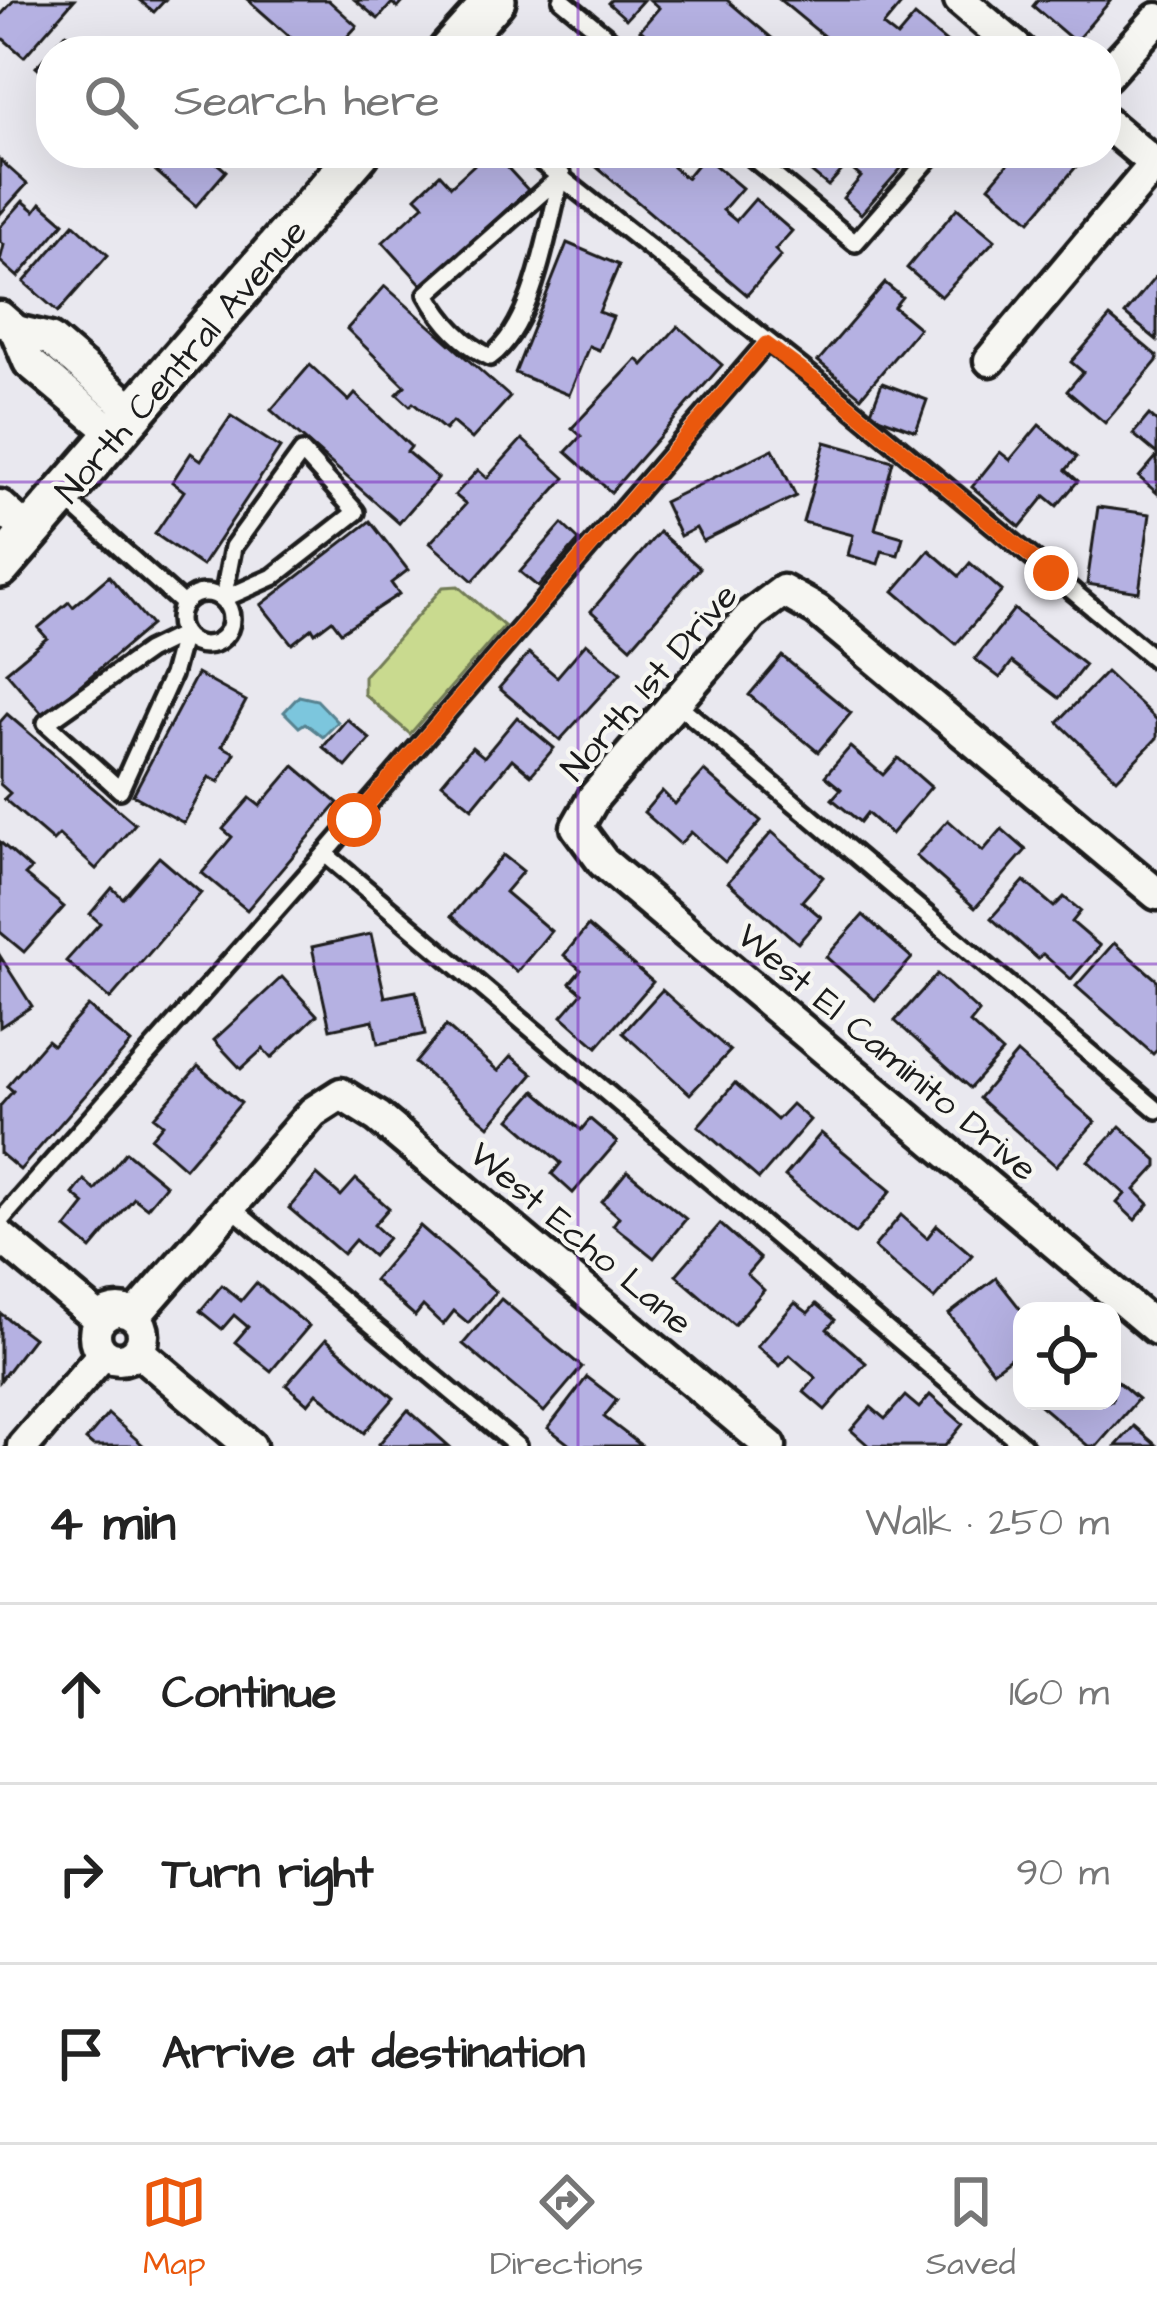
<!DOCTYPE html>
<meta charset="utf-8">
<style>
:root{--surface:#fff;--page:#f6f6f6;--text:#222;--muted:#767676;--line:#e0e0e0;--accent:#ea580c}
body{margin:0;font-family:"Architects Daughter",sans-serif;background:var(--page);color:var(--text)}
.controls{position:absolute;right:36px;bottom:36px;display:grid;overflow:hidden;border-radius:24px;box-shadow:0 12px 48px #0002}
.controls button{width:108px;height:108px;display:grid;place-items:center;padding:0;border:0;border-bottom:3px solid var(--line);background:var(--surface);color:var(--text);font:60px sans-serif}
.stop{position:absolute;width:36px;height:36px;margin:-27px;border:9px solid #ea580c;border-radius:50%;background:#fff}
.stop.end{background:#ea580c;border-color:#fff;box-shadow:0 3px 12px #0008}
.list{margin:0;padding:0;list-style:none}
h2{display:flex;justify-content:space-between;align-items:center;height:156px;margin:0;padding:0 48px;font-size:51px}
h2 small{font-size:39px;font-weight:400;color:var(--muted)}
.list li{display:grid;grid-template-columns:78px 1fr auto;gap:36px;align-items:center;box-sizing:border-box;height:180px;padding:0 48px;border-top:3px solid var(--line)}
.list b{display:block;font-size:45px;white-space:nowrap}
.list em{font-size:39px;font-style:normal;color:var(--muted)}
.icon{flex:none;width:66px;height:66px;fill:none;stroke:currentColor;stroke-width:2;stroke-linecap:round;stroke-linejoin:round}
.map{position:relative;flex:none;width:1157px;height:1446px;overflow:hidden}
.search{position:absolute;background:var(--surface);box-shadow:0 12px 48px #0002;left:36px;right:36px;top:36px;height:132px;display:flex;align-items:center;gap:30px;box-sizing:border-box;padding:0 42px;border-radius:48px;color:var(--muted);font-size:45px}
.sheet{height:696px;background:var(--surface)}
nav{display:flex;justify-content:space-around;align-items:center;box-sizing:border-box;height:168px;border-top:3px solid var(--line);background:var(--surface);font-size:33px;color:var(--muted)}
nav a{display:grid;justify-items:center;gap:6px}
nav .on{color:var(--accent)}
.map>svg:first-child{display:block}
.green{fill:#c9da8f;stroke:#727b56;stroke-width:3}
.water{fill:#7cc6dd;stroke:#568290;stroke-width:3}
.building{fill:#b5b1e2;stroke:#1c1c1c;stroke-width:3}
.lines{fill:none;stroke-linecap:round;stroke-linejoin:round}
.service-casing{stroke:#1c1c1c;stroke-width:24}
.minor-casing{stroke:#1c1c1c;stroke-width:39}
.secondary-casing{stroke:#1c1c1c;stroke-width:48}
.service{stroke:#f6f6f2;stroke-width:15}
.minor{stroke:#f6f6f2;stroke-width:30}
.secondary{stroke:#f6f6f2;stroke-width:39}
.route{stroke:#ea580c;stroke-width:15}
.grid{fill:none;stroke:#7b2cbf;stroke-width:3;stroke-opacity:0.55}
.labels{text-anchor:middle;stroke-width:9;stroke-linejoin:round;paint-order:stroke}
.street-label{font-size:36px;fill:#1c1c1c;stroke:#f6f6f2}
</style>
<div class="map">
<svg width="1157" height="1446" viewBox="0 0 1157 1446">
<rect width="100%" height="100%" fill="#e9e8ef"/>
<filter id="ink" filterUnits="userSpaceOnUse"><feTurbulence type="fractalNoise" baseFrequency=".00833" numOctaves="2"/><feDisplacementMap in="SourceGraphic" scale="24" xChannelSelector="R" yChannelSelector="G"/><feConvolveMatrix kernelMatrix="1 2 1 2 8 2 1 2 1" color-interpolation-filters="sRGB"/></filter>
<g filter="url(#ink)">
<path class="green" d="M458,586L504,626L410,734L364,694V676L443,587Z"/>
<path class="water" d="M299,696L317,700L338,722L323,737L305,723L299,727L284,712Z"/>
<g class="building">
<path d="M14,0H74L24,57L0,36V16Z"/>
<path d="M139,0H165L154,12Z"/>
<path d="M248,0H328L357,26L334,51H306Z"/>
<path d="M355,0H405L398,8L392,3L378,19Z"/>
<path d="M611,0H643L626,19L608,3Z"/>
<path d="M650,0H727L787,51H708L695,40L686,51H665L640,30L659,8Z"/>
<path d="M780,0H899L902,3L883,26L897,37L915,16L951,46L947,51H833L837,47Z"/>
<path d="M1038,0H1111L1075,42L1033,6Z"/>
<path d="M66,33L87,51H51V80L36,67Z"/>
<path d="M135,153H205L226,171L196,206Z"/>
<path d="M487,153H494L528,190L423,286L383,242L424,205L416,197L440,174L451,186Z"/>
<path d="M580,153H685L673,167L686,178L704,156L742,188L723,210L736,221L755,199L792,231L775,250L781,256L747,295Z"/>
<path d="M794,153H908L912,156L861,214L843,198L861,177L847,165L828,186L792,156Z"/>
<path d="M1017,153H1072L1081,161L1030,221L989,186Z"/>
<path d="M0,160L27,184L0,214Z"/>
<path d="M23,201L35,211L41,203L64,223L18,277L0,261L4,245L0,241V227Z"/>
<path d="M957,208L995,240L941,297L907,268Z"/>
<path d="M74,224L108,255L58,312L24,282Z"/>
<path d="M567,243L619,265L599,312L613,317L599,350L589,346L569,395L515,373Z"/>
<path d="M1157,275V340L1125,314Z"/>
<path d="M885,283L902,297L894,307L919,328L861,397L818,361Z"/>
<path d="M385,286L510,397L472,439L452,422L445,430L413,403L410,406L397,394L405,386L347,329Z"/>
<path d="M1110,317L1157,356V361L1105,423L1067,391L1083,372L1071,362Z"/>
<path d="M678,326L722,365L611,492L566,452L581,436L572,428L637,359L643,365Z"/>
<path d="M310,365L349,401L355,394L411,447L407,452L438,478L399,523L271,410Z"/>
<path d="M882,383L927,400L916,431L870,414Z"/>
<path d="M1149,415L1157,422V454L1133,434Z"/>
<path d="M231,416L280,448L202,566L155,534L184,491L172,482L191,453L201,460Z"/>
<path d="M1039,425L1077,457L1066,470L1078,481L1057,506L1045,496L1020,527L972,487L1000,452L1010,460Z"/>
<path d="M522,439L565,478L473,581L430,543L466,504L455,495L478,470L487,478Z"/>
<path d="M825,442L893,461L875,529L903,537L898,555L882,551L878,564L848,555L853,535L803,522Z"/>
<path d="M773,449L796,496L703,541L696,528L680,536L664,502Z"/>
<path d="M1157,456V493L1139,477Z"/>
<path d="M1098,507L1150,514L1139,592L1087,584Z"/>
<path d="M370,521L408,570L391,583L399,594L341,632L332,620L315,633L312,628L292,644L261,605Z"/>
<path d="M562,524L579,540L538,587L520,572Z"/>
<path d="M659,532L700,568L631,647L591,611Z"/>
<path d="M929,550L959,576L970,563L1002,591L956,644L894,591Z"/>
<path d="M109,576L151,625L44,716L6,672L47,638L38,628L69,602L73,607Z"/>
<path d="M1014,609L1085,665L1059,698L1012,662L1000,678L975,659Z"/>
<path d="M586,643L621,673L560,740L499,688L529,653L557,677Z"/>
<path d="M782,656L851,713L818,752L749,695Z"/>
<path d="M1106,672L1157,720V738L1117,779L1058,722Z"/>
<path d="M197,674L246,701L222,746L235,753L219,782L209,777L184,823L133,795Z"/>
<path d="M7,714L135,824L96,869L59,835L53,841L4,799L10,793L0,784V722Z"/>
<path d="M517,717L554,748L531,775L512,759L472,808L442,783L472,747L484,757Z"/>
<path d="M347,719L370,739L346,767L323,747Z"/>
<path d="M850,747L883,775L898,758L931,787L891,834L867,813L860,822L832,799L841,789L825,776Z"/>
<path d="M294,766L338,803L247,910L202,873L232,837L223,829L250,798L260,806Z"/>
<path d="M704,771L761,821L725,862L691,832L680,844L644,812L662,791L675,804Z"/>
<path d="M948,820L983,851L1002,829L1026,850L975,908L916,856Z"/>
<path d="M772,832L823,877L802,901L821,917L798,943L728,882Z"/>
<path d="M0,842L31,869L25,875L64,907L24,952L0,932Z"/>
<path d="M503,855L523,871L505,892L551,931L517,972L451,916Z"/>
<path d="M159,857L201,893L110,999L66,961L100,923L90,914L112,888L123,898Z"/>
<path d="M1024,881L1054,907L1064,897L1081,911L1072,922L1100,946L1071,979L1043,954L1038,959L991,918Z"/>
<path d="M863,915L912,958L875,1000L826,957Z"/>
<path d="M588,926L653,982L597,1047L562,1016L582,993L570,983L581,970L564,955Z"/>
<path d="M371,934L385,997L416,991L425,1034L378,1044L373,1020L330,1029L312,947Z"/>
<path d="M1114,943L1157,980V1050L1153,1054L1076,986Z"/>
<path d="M0,956L32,1006L0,1027Z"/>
<path d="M937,974L979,1012L970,1023L1002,1052L970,1088L895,1021Z"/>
<path d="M282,977L317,1015L271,1058L263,1049L241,1069L214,1040Z"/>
<path d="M662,990L730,1051L690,1094L623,1033Z"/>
<path d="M88,1006L131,1043L20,1170L0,1153V1106L13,1091L7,1086L47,1040L53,1045Z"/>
<path d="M446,1026L498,1071L511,1056L533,1074L489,1126L415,1063Z"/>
<path d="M1017,1053L1095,1122L1056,1166L979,1098Z"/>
<path d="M198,1066L241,1103L185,1168L151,1138L163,1124L154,1117Z"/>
<path d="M735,1083L777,1120L792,1104L810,1120L759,1179L698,1126Z"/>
<path d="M535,1091L581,1130L590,1119L617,1142L573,1193L552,1174L561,1163L510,1119Z"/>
<path d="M1120,1126L1157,1160V1166L1135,1190L1149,1204L1135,1220L1117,1203L1125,1194L1088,1161Z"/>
<path d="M821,1133L891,1191L855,1234L785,1176Z"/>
<path d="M126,1152L166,1185L147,1208L134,1198L91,1249L66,1228L85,1204L73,1194L84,1180L95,1190Z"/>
<path d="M627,1171L686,1219L654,1258L613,1225L619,1217L602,1202Z"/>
<path d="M317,1175L341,1196L356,1179L389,1208L374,1225L388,1238L373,1256L355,1240L343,1254L289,1208Z"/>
<path d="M901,1215L927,1238L937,1225L972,1255L934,1299L874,1247Z"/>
<path d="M720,1224L760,1259L747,1274L764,1290L734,1325L676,1275Z"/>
<path d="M420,1226L496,1292L468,1323L454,1311L443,1325L423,1306L415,1316L374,1280Z"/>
<path d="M996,1278L1022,1311V1349L993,1371L949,1314Z"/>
<path d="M256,1283L309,1326L271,1371L235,1342L248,1327L234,1315L222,1329L200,1311L222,1285L241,1301Z"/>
<path d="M501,1299L582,1367L544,1412L463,1344Z"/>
<path d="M795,1303L808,1313L816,1304L835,1320L827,1329L866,1363L825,1410L804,1392L816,1378L790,1355L780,1366L757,1346Z"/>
<path d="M0,1313L33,1338L0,1381Z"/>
<path d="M326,1339L394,1398L364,1433L317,1393L308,1404L286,1385Z"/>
<path d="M587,1377L617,1400L604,1417L642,1446H571L548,1428Z"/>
<path d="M1115,1379L1138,1399L1097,1446H1088L1035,1401H1112Z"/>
<path d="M930,1395L963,1424L945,1446H869L851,1430L871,1407L885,1419L905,1396L919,1408Z"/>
<path d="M408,1410L449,1446H381L379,1444Z"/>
<path d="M108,1414L144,1446H93L86,1440Z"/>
<path d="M1134,1426L1157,1446H1116Z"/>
</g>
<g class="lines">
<g class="service-casing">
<g id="service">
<path d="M562,0L624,51"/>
<path d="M530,153L838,397L1157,661"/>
<path d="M747,153L855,243L934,153"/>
<path d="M562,175C547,228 535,324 490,357C463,344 442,321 427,294Z"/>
<path d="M302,452L356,512L273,577L223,599L233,547Z"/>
<path d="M64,498L183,604"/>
<circle cx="205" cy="619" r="26"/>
<path d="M183,634L172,675L120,790L46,723L148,651Z"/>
<path d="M675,702L1157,1110"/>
<path d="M325,854L1024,1446"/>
<path d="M232,1208L517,1446"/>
<path d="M0,1221L325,854L766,343"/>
</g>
</g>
<g class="minor-casing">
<g id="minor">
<path d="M960,0L1020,51"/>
<path d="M1106,75L1157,19"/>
<path d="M1106,123L1157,166"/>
<path d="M0,317L16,331L29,362L116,435"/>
<path d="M16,331L50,339L135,412"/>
<path d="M990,360L1155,164"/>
<path d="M0,506L30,533"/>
<path d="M1157,894L817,610L783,591L751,615L594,797L577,827L603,862L1157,1329"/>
<path d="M0,1236L100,1320"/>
<circle cx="119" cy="1335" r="24"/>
<path d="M135,1316L313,1112L341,1094L378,1117L770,1446"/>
<path d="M138,1351L250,1446"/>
<path d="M23,1446L103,1354"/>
</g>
</g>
<g class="secondary-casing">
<g id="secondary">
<path d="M449,51L495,0"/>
<path d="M0,567L359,153"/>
</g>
</g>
<use href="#service" class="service"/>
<use href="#minor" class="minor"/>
<use href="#secondary" class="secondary"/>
</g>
</g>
<g class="lines" filter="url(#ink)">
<path class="route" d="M354,820L766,344L838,397L1051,573"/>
</g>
<path class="grid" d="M578,0V51M578,153V1446M0,482H1157M0,964H1157"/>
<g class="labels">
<g class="street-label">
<text transform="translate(180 360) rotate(-49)" y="13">North Central Avenue</text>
<text transform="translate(648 681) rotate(-49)" y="13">North 1st Drive</text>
<text transform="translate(888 1051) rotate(40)" y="13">West El Caminito Drive</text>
<text transform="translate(582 1237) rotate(40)" y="13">West Echo Lane</text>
</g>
</g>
</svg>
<div class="controls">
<button><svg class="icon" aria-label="locate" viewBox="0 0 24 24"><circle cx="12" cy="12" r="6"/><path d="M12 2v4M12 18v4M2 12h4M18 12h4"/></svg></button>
</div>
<div class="stop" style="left:354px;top:820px"></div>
<div class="stop end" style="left:1051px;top:573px"></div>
<div class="search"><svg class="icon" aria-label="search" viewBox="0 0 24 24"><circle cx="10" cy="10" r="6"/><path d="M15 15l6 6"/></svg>Search here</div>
</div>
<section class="sheet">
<h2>4 min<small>Walk · 250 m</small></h2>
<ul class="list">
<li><svg class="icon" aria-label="ahead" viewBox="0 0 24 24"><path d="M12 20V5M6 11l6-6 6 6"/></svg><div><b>Continue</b></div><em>160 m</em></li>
<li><svg class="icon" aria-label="right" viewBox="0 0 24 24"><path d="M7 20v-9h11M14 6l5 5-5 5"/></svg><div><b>Turn right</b></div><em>90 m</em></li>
<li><svg class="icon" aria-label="arrive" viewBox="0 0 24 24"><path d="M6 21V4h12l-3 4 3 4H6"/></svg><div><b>Arrive at destination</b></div></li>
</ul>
</section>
<nav>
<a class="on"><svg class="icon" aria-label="map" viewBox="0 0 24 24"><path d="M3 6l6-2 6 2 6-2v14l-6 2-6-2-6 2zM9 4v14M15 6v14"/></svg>Map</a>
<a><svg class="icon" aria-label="directions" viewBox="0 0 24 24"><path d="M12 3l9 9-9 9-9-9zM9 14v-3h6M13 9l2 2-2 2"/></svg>Directions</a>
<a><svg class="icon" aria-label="saved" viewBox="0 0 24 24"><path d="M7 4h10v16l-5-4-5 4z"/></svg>Saved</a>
</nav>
